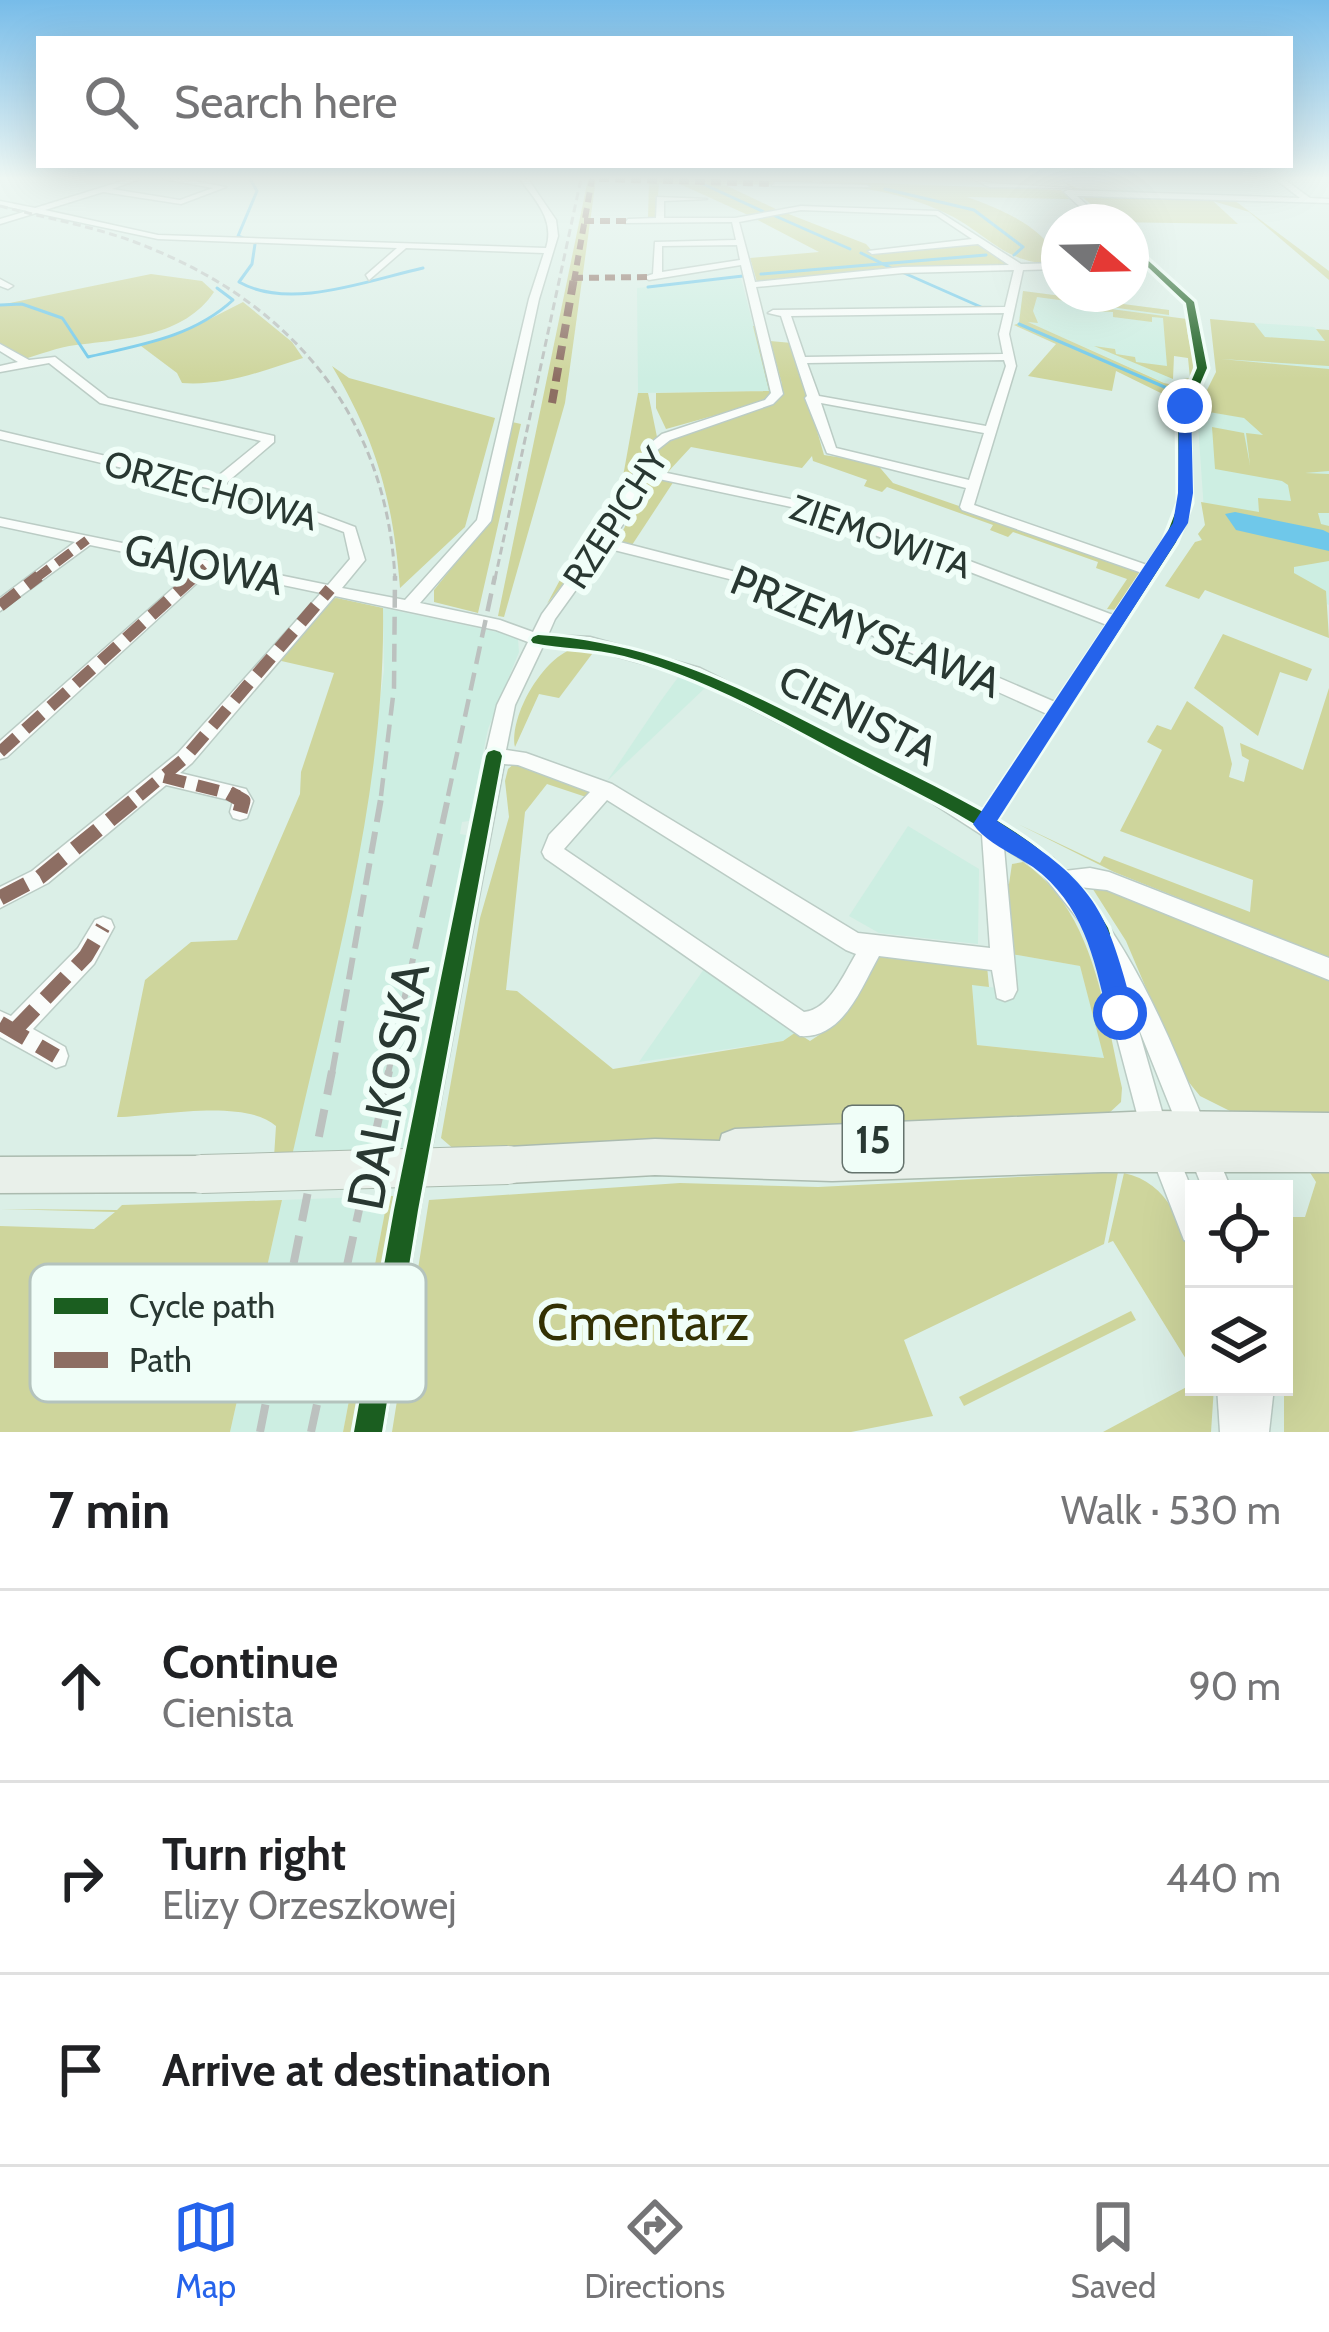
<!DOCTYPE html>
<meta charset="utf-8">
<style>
:root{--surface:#fff;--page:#f2f2f2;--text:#202124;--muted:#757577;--line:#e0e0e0;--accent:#2563eb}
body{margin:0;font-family:Cabin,sans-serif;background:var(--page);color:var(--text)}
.controls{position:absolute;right:36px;bottom:36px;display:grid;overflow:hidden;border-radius:0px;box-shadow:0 12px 48px #0002}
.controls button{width:108px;height:108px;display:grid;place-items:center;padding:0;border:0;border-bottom:3px solid var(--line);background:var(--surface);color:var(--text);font:60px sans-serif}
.compass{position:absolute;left:1041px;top:204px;width:108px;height:108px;border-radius:50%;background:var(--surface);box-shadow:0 12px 48px #0002;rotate:110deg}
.stop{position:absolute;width:36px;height:36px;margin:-27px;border:9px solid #2563eb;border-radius:50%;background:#fff}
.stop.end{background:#2563eb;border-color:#fff;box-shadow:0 3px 12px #0008}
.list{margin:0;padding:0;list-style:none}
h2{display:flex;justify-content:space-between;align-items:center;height:156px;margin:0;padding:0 48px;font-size:51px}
h2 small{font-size:39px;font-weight:400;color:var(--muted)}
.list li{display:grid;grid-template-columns:78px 1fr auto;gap:36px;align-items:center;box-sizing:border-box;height:192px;padding:0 48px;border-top:3px solid var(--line)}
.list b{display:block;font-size:45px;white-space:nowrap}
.list p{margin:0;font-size:39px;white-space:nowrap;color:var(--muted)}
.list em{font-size:39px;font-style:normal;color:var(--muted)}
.icon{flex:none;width:66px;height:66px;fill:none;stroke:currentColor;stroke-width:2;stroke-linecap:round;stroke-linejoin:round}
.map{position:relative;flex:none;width:1329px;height:1432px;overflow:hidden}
.search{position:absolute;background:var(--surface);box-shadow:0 12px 48px #0002;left:36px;right:36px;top:36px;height:132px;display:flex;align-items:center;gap:30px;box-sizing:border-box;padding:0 42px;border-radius:0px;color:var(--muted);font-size:45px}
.sheet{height:732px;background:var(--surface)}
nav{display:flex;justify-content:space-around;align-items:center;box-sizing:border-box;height:168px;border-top:3px solid var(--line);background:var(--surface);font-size:33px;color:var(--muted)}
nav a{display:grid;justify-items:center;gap:6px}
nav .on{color:var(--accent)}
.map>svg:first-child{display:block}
.built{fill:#cdeee2}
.green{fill:#ced59c}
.water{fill:#6fc8ea}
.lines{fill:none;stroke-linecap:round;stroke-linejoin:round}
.stream{stroke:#6fc8ea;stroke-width:3}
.minor-casing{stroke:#bbccc5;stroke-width:3}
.major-casing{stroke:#abbbaf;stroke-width:3}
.minor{fill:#fafdfb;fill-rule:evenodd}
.major{fill:#e9f0ea;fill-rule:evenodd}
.rail-far3{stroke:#bcc1bf;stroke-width:3;stroke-dasharray:8 4.5;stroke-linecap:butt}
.rail-far2{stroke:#bcc1bf;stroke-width:4.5;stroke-dasharray:18 9;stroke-linecap:butt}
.rail-far1{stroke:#bcc1bf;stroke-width:6;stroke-dasharray:22 10;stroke-linecap:butt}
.rail{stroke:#bcc1bf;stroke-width:8;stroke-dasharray:28 15;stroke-linecap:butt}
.major-bridge-casing{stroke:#abbbaf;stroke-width:40;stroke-linecap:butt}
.major-bridge{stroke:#e9f0ea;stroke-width:38}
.quiet-far4{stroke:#8d6e63;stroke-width:6;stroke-dasharray:10 6;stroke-linecap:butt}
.quiet-far3{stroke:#8d6e63;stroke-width:8;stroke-dasharray:14 8;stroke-linecap:butt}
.quiet-far2{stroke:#8d6e63;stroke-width:9;stroke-dasharray:18 9;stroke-linecap:butt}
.quiet-far1{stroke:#8d6e63;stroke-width:12;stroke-dasharray:22 12;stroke-linecap:butt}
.quiet{stroke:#8d6e63;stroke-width:15;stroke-dasharray:30 15;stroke-linecap:butt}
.cycleway-casing{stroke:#f0fef8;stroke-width:7}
.cycleway{fill:#1b5e20;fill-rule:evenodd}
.route{fill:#2563eb}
.labels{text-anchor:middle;stroke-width:12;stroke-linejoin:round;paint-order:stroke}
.far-street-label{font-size:36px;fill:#293832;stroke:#f0fef8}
.shield{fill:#f0fef8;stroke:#65736d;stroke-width:3}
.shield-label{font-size:39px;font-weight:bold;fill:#293832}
.street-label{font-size:42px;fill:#293832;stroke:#f0fef8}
.near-street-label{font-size:51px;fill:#293832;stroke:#f0fef8}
.near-park-label{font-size:51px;fill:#333103;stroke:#f0fef8}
.key{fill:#f0fef8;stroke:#b4c3bd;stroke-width:3}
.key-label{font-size:33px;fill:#293832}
</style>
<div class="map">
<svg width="1329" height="1432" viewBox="0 0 1329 1432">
<rect width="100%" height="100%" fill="#dbefe7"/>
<g class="built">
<path d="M741,278L770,391L638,393L637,288Z"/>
<path d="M1023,291L1169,310L1173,379L1165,383L1019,318Z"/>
<path d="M1225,322L1263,335L1253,323L1314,327L1329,341V605L1195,542H1202L1198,534L1205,525L1197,410L1242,417L1228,399L1214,333Z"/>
<path d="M383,608L511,635L518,639L519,652L488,729L469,821L462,822L460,834L466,835L408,1153L292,1156L368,791L384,670Z"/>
<path d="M679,676L706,687L607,781L660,702Z"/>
<path d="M908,826L979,869L978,944L879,933L849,916Z"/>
<path d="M1011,954L1080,966L1105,1058L977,1045L972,984L1014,991Z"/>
<path d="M704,969L796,1032L783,1041L639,1062Z"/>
<path d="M388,1196L343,1432H230L282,1200Z"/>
</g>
<g class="green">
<path d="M588,179H596L565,403L504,617L498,616Z"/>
<path d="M649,179L813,180V185L723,184L778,210L748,215L680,184L659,183L656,219H648Z"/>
<path d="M1060,179L1076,188L1102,193L1238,196L1241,198L1234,200L1329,271V280L1249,212L1213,201L1238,224L1113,222Z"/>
<path d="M822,181L1061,190L1069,199L967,197C999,208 1050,229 1059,264C1001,265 989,232 941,211C904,194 862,186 822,185Z"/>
<path d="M786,213L866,244L873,252L982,243L1010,265L757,282L750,258L819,252L754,218Z"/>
<path d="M151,274L202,281L214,292C184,337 124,339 76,345C58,347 39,355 21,360L0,347V305Z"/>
<path d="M1023,291L1169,310V315L1037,297L1033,311L1038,323L1028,322L1164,383L1187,388L1178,413H1166L1175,400L1116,371L1112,391L1028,376L1056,344L1014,325L1019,323Z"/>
<path d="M243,302L292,342L303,358C263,371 224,386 182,383L177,373L141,346L196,326Z"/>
<path d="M1088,306L1187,319C1185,341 1199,358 1190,382L1184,379L1190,378L1188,358L1174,356L1173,379L1094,346L1115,349L1116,354L1135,357L1136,362L1167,366L1163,318L1152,317V322L1113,317V312L1088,311Z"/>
<path d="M1210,319L1254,323L1265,337L1325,341L1316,329L1329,330V366L1221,359L1329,369V471L1305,473L1329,474V513H1318L1321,524L1329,526V561L1294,567V573L1326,591L1329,638L1205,590L1199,599L1165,586L1195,542L1202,540L1198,534L1205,525L1201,502L1259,512L1258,498L1291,501L1288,485L1282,481L1215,469L1212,427L1244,433L1250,465L1246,433L1263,435L1244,418L1197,410L1216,372Z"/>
<path d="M753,326H760L774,392L763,402L666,429L656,408V393L769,391Z"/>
<path d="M770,341L792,343L824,455L876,463L893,483L1137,568L1140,577L1117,610L1107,609L1127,579L1096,568L1098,562L1013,532L1008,537L990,530L993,525L887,487L882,492L864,486L867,480L813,461L812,456L802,468L691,447L667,473L650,470L656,449L669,439L774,403L782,384Z"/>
<path d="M332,366L349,378L495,418L465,527L400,588C393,500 377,442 332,366Z"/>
<path d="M638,393H648L657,437L646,445L604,533L547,604L568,565L606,521L624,471Z"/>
<path d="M512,422L521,424L478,613L434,602V590L491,519Z"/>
<path d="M654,477L674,481L632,545L618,542L646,479Z"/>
<path d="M337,598L383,608C386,792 332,977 292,1156L274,1157L276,1126C243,1098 161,1116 117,1117L145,980L191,942L237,940L300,794L301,772L334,673L277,660L328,599Z"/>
<path d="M1223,634L1312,669L1307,681L1280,672L1258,736L1194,688Z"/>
<path d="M576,648L595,650L559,698L539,694L515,747C509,716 544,655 576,648Z"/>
<path d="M1329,688V958L1114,872L1018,824L1100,863L1104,856L1250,912L1253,880L1120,831L1162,750L1147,742L1157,725L1171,730L1187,701L1223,727L1232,764L1229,777L1244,782L1249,760L1242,756L1240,743L1303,770Z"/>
<path d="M516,762L592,790L589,798L547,784L525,812L506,990L517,991L613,1069L783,1041L796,1032L810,1041L828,1029L876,957L882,955L987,966L989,987L972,985L977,1045L1104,1058L1080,966L1011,954L1005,884H1009L1012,864L1023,862C1095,911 1104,1011 1122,1088L1121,1102L1095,1126L456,1151L441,1138L480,918L509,817L505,781L508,769Z"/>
<path d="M1089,883L1329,979V1123L1234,1113L1200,1096L1183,1075L1126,941Z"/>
<path d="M1329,1169V1432H1284V1217H1305L1316,1182L1309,1171Z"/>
<path d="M1118,1172L1104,1244L904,1340L933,1416L851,1432H392L429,1200L680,1183L818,1187Z"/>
<path d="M1124,1173C1203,1190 1194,1312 1194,1372L1113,1241L1108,1243Z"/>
<path d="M388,1196H397L354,1432H343Z"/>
<path d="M282,1200L230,1432H0V1226L94,1229L115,1212L0,1209L117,1210L122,1205Z"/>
<path d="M1131,1311L1136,1320L964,1406L959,1397Z"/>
<path d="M1194,1383V1387H1214L1211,1432H1103Z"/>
</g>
<path class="water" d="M1235,512L1323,530L1329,533V551L1236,530L1225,514Z"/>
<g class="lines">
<g class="stream">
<path d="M701,183L764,212"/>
<path d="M885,189L974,210L1023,247L1014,255"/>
<path d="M773,215L850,249"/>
<path d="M245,239L238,236L257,191L250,179"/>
<path d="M255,244L252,264L239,282C290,311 369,280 423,268"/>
<path d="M861,253L893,269"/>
<path d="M904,273L981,307"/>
<path d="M761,274L986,255"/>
<path d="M648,287L743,276"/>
<path d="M0,305L22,304L62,318"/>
<path d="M63,319L88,357C140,345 193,337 233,300L217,288"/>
<path d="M1019,324L1176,392"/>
</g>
<g class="minor-casing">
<g id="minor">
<path d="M129,179H140L112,189L180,200L213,188L163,179H182L226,187L181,204L103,192L45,210L158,235L546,248C555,220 536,201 520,179H528L556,220L558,236L539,299L491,521L420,603L500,620L533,632L542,614L610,522L647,446L662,434L765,400L771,393L741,265L649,280L644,277L653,274L655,242L736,240L732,222L625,223L628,219L656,218L657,197L707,199L664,201V218H735L801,206L938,211L1021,264L1059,263V269L1023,270L1009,334L1016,366L974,505L1147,565L1163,542L1178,503L1177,412L1197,368L1185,303L1131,252V244L1195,302L1207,368L1189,412L1192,503L1177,542L997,821L1053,858L1064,871L1090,868L1109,872L1329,958V980L1107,890L1079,887C1151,973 1188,1086 1231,1189H1203L1137,1024L1167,1129L1194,1195V1244L1184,1240L1141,1129L1097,962L1100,954L1086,929L1039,870L1004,848L1017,990L1013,998L1005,1001L997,998L992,970L879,956C861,988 843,1039 800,1036L545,858L542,852L549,835L590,792L518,765L504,764L420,1210L384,1432H352L392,1210L485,756L497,705L528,642L496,630L335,596L192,763L180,773L246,789L253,801L247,818L240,820L233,818L230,812L233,801L166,785L48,883L0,908V887L32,871L178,753L321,593L211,570L7,757L0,759V741L197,567L90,545L0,611V598L75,542L0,526V518L328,585L350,559L344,532L258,500L0,439V431L212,481L261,441L100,403L49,363L0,372V366L18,362L0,351V344L29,360L55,357L108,398L274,436V442L225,484L267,494L355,527L365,560L342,588L405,600L477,520L529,299L544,253L406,248L369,280L366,275L397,248L158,239L36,213L0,224V219L27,211L0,205V201L35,208ZM801,210L936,215L972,239L868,251L872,254L978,244L1009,265L903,267L755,282L739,222ZM737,245L740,260L662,272V246ZM1014,270L1005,307L773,310L768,313L781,316L807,396L805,398L827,453L966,488L960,507L962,510L1142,573L1113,615L824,506L648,469L656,451L670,440L773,404L783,394L756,287L903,273ZM1004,313L999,334L1003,354L805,357L791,316ZM1004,360L1006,366L986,426L819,396L807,363ZM821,403L984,433L969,480L836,448ZM645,476L815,512L1107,625L1055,702L779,583L612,540L624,523ZM606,548L769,589L1047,714L980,813L934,785L700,668L590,637L548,635L555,619ZM543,646L590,649L688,676L920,795L982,835L990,948L858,933L612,784L526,753L506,750L515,705ZM607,800L846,950L856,954C844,974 829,1010 804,1012L564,849Z"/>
<path d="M973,179L990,183L1069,188L989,187Z"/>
<path d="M1275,179H1284L1310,198L1329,199V203L1077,196L1105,222H1096L1064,192L1068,190L1300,198Z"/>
<path d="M775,182L866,185L870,187L772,186Z"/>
<path d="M0,279L13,286L8,289L0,286Z"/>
<path d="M103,917L111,920L114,927L94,964L33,1029L65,1047L68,1056L65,1065L56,1068L0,1037V1011L11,1016L78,948L95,920Z"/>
<path d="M1217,1387H1274L1269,1432H1220Z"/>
</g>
</g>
<g class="major-casing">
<g id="major">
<path d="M1154,1111L1329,1113V1172H1102L832,1181L655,1175L508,1183L495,1178L490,1165L495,1152L508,1147L655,1139L720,1141L722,1134L735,1129Z"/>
<path d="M201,1156L214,1161L219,1174L214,1187L201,1192L0,1193V1157Z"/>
</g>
</g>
<use href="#minor" class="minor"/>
<use href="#major" class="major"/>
<g class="rail-far3">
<path d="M0,206C49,219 103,228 150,248C295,307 387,419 395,579"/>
<path d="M495,579L581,179"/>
</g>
<g class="rail-far2">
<path d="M381,796L394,688L395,576"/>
<path d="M448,796L495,576"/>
</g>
<g class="rail-far1">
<path d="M332,1074L382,793"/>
<path d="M388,1074L449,793"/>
</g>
<g class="rail">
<path d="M260,1432L332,1071"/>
<path d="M311,1432L389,1071"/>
</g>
<g class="major-bridge-casing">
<path id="major-bridge" d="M201,1174L508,1165"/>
</g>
<use href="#major-bridge" class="major-bridge"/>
<g class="quiet-far4">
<path d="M599,179L775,184"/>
<path d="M584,221H628"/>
<path d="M573,278L648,277"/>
<path d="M574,281L592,179"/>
</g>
<path class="quiet-far3" d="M552,403L574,278"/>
<g class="quiet-far2">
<path d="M35,579L87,540"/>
<path d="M192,579L208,565"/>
</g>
<g class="quiet-far1">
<path d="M0,606L39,576"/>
<path d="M0,752L195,576"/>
<path d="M164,777L239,796"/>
<path d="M139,796L185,758L330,589"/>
</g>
<g class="quiet">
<path d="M229,793L243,801L240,812"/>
<path d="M0,898L40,877L143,793"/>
<path d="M0,1023L56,1056"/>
<path d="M14,1031L86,956L103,927"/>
</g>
<g class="cycleway-casing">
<g id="cycleway">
<path d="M1131,245L1194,302L1207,368L1188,412L1191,503L1176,542L996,820C1042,848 1081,880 1108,928L1110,934L1108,940L1101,943C1087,935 1079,913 1069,900C1054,880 1035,865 1015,850C964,814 905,787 848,757C776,719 703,676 624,656C594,648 563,649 533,643L531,640L533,637L538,635C657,643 738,687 842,740C889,764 937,786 983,812L1164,542L1179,503L1178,412L1197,368L1186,303L1131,251Z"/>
<path d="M494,750L500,752L502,756L418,1210L382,1432H354L394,1210L486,756L488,752Z"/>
</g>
</g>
<use href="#cycleway" class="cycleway"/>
</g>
<linearGradient id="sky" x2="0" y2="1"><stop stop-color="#77bce9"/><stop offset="0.47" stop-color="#eff8f4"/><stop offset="1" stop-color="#eff8f4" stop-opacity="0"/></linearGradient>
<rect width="1329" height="379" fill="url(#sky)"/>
<path class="route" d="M1185,402L1191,406L1193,493L1188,523L997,821C1094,882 1106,905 1134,1013L1130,1022L1120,1026L1111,1022L1107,1013C1094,957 1083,904 1033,867C1014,854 986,843 973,824L1173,523L1178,493L1179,406Z"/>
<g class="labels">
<g class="far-street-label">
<text transform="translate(211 490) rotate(15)" y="13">ORZECHOWA</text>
<text transform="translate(615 518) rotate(-57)" y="13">RZEPICHY</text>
<text transform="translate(881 536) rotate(19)" y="13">ZIEMOWITA</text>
</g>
<rect class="shield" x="843" y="1106" width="60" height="66" rx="9"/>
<g class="shield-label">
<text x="873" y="1153">15</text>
</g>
<g class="street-label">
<text transform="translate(204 564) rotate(12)" y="15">GAJOWA</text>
<text transform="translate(866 631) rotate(22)" y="15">PRZEMYSŁAWA</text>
<text transform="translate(858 715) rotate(27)" y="15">CIENISTA</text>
</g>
<g class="near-street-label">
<text transform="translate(388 1086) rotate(-79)" y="18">DALKOSKA</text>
</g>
<g class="near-park-label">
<text x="643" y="1340">Cmentarz</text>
</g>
</g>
<rect x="30" y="1264" width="396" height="138" rx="18" class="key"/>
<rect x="54" y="1298" width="54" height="16" fill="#1b5e20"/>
<rect x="54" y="1352" width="54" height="16" fill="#8d6e63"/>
<g class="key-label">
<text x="129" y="1318">Cycle path</text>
<text x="129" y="1372">Path</text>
</g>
</svg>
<div class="controls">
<button><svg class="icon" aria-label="locate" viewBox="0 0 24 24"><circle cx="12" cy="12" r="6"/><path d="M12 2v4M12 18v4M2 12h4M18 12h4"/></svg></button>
<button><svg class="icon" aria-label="layers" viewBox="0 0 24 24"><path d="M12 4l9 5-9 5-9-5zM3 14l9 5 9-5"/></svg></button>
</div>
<svg class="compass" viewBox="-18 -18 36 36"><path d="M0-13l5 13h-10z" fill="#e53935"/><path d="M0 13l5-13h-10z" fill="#757577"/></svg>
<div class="stop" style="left:1120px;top:1013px"></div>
<div class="stop end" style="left:1185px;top:406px"></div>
<div class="search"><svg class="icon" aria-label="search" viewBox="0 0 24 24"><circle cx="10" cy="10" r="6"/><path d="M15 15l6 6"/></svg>Search here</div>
</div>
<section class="sheet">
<h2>7 min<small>Walk · 530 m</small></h2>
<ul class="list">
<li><svg class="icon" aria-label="ahead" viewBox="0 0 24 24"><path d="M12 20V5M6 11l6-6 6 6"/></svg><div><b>Continue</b><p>Cienista</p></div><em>90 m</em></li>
<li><svg class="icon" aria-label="right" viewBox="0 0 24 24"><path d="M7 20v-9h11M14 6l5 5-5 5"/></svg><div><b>Turn right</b><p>Elizy Orzeszkowej</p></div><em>440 m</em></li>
<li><svg class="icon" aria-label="arrive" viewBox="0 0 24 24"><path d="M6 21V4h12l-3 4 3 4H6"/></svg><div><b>Arrive at destination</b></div></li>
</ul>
</section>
<nav>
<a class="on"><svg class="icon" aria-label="map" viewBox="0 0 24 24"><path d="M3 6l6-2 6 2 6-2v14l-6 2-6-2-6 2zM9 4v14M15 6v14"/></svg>Map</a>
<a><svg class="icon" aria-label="directions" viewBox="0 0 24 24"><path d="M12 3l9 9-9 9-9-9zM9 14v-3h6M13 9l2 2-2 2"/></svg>Directions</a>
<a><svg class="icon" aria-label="saved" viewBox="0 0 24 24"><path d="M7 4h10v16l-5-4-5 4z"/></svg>Saved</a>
</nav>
